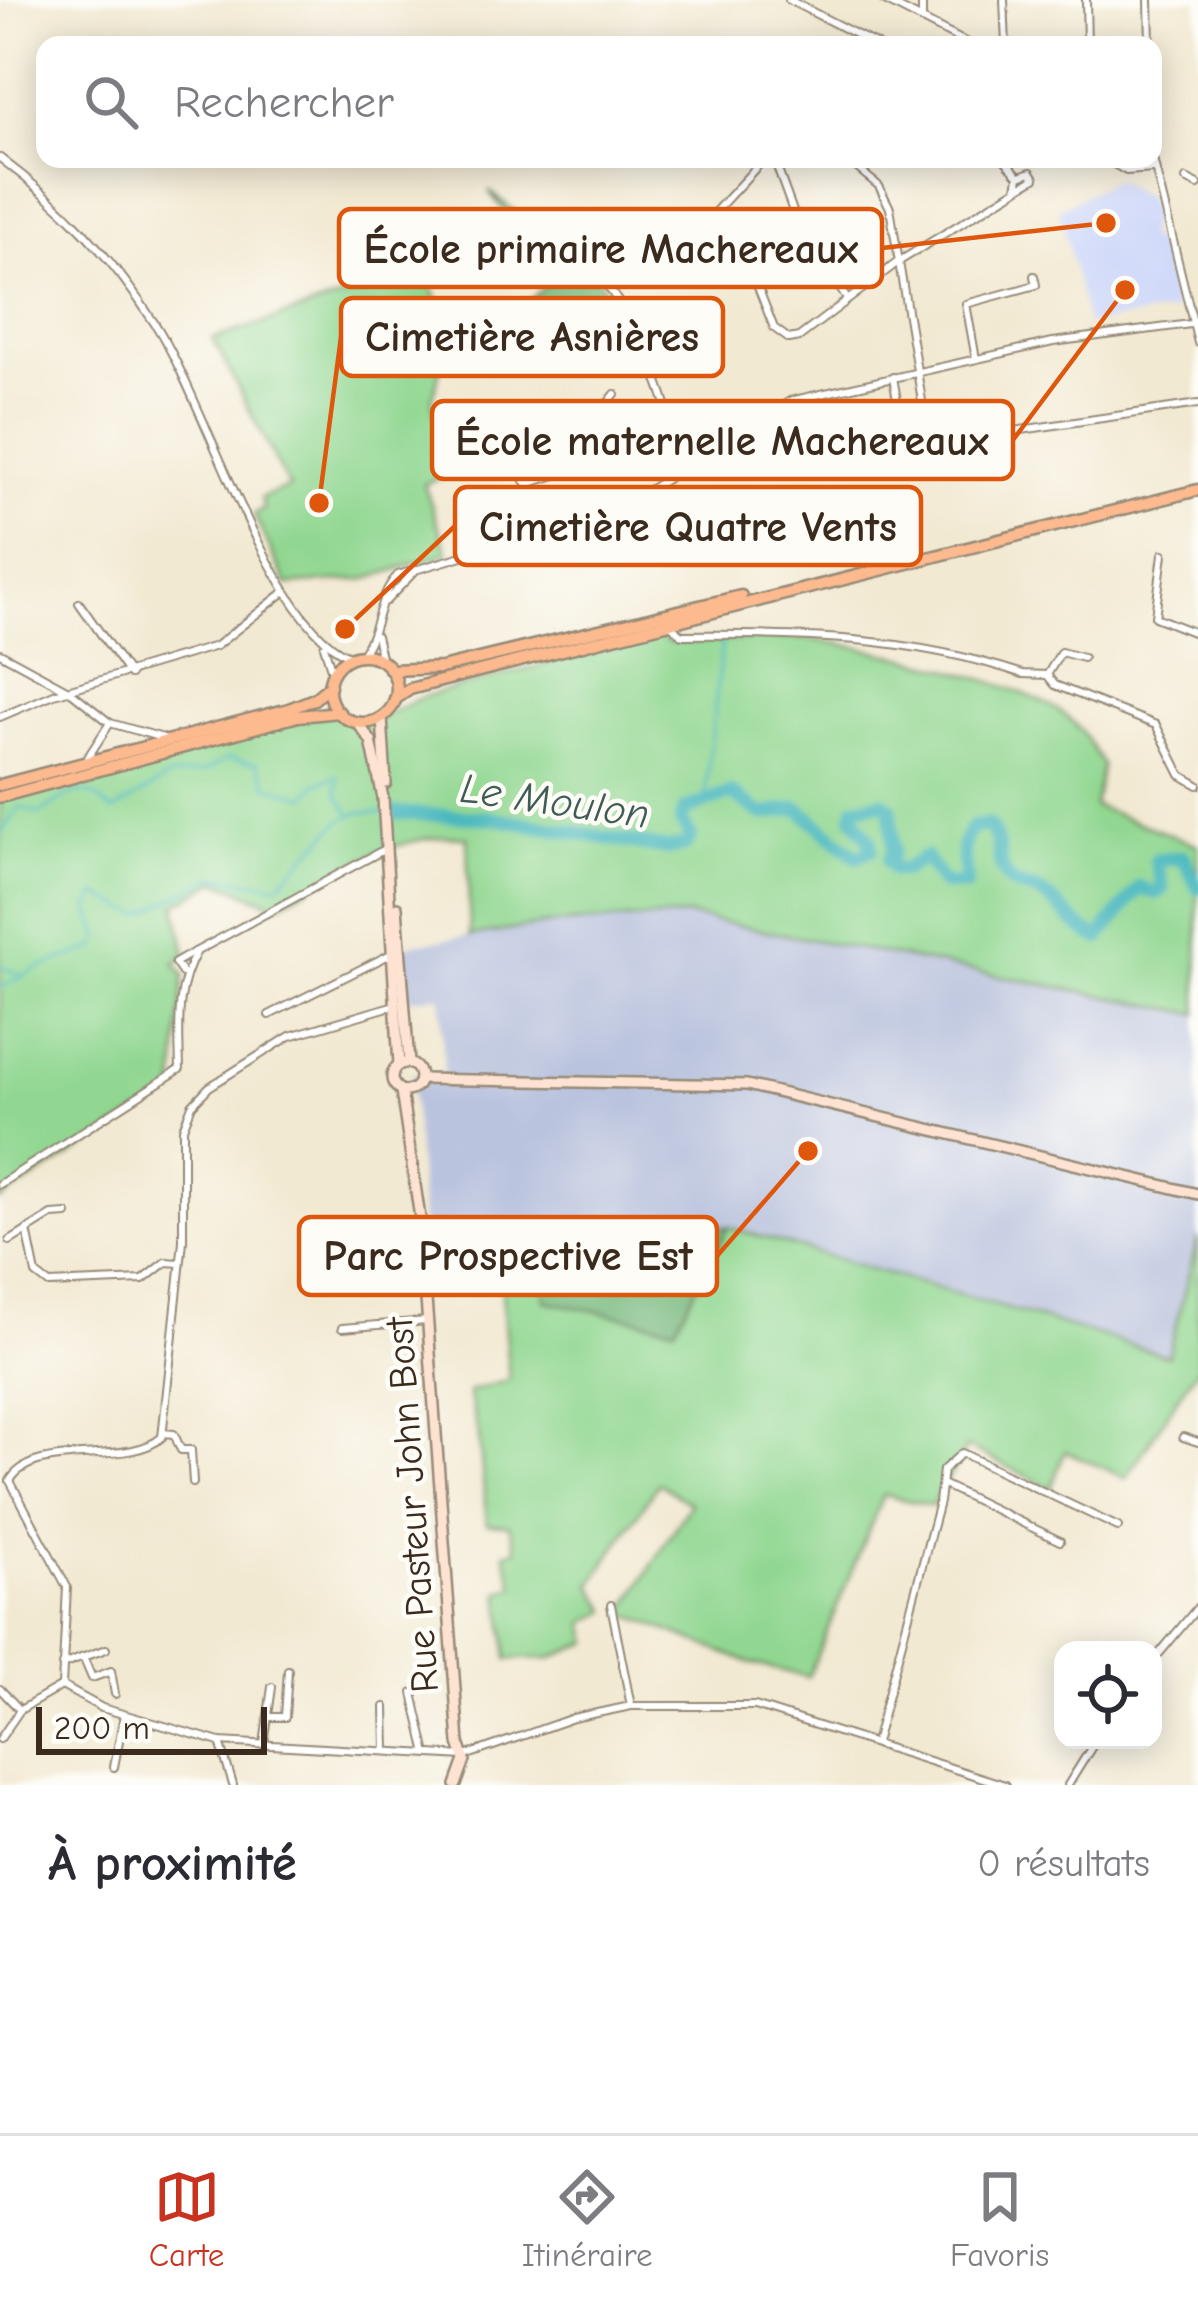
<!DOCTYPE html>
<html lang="fr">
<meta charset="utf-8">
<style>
:root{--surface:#fff;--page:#f7f7f7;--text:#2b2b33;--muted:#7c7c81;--line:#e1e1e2;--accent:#c8321e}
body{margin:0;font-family:"Comic Neue",sans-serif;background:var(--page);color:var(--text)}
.controls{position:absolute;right:36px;bottom:36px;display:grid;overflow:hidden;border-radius:24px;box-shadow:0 6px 30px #0003}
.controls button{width:108px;height:108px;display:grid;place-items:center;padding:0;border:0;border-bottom:3px solid var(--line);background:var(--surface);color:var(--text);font:60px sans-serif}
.scale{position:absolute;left:36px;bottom:30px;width:231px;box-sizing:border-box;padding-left:12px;border:6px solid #3b2a1e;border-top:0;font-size:33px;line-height:42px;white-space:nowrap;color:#3b2a1e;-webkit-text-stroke:9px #fdfcf7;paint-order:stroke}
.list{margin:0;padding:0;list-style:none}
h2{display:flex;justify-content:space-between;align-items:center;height:156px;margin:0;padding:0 48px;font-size:51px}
h2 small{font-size:39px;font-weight:400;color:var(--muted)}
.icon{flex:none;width:66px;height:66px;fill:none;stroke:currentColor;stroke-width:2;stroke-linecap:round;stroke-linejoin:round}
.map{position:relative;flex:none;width:1198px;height:1785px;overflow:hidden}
.search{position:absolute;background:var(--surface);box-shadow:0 6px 30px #0003;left:36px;right:36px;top:36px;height:132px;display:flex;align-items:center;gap:30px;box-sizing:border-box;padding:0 42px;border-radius:24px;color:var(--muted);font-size:45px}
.sheet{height:348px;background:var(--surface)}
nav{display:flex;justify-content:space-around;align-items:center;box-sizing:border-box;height:168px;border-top:3px solid var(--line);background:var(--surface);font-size:33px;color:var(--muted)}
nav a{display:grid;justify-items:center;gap:6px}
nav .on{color:var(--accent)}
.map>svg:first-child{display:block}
.built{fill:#d0d9f9}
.industrial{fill:#bac3de}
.green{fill:#91d791;stroke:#668058;stroke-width:3}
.forest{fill:#74b87b;stroke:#58714c;stroke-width:3}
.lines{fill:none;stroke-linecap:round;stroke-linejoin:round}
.stream{stroke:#49b8be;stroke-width:3}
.river{stroke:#49b8be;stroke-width:14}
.minor-casing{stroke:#968a78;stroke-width:10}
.secondary-casing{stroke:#968a78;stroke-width:14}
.primary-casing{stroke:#968a78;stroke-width:15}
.minor{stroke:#fff;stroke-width:6}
.secondary{stroke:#fee3d2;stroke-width:9}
.primary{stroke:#fcba8e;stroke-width:10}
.labels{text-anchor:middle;stroke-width:9;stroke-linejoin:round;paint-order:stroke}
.street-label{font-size:39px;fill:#3b2a1e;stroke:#fdfcf7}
.water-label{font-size:42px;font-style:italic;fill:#405c56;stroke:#fdfcf7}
.leader{fill:none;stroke:#df570d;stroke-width:4.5}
.callout-dot{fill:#df570d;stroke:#fdfcf7;stroke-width:4.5}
.callout{fill:#fdfcf7;stroke:#df570d;stroke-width:4.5}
.callout-label{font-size:42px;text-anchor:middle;font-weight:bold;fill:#3b2a1e}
</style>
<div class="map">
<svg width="1198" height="1785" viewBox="0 0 1198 1785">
<rect width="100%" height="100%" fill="#fdfcf7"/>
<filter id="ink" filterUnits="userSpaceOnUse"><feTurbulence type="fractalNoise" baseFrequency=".00833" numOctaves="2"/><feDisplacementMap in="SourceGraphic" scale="24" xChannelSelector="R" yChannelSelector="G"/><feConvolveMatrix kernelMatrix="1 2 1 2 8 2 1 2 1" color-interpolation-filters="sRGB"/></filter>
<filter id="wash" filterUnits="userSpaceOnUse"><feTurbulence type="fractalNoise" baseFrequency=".004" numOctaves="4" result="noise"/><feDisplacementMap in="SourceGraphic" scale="48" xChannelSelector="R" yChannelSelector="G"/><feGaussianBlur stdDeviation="2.7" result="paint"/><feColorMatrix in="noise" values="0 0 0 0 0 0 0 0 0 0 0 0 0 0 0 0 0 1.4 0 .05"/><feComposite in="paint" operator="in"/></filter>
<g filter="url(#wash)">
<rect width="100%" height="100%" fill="#f2e9d2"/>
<path class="built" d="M1115,179L1147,198L1152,216L1147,235L1161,249L1176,310L1087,325L1059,209Z"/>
<path class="industrial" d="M689,916L1198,1014V1238L1169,1356L728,1227H684L679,1247L630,1236L524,1246V1285L451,1289L447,1229H423L411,1075L444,1073L441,996L404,999L400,946L549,924Z"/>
<g class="green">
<path d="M423,272L452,326L432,400L451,474L424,484L448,553L367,579L287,585L254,515L264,509L261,498L289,487L213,339Z"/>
<path d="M660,633L667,642C716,644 767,634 815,640C871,647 1019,682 1063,714C1082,727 1090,746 1102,765L1094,806L1198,845V1014L689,916L549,924L470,936L467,837C397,831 337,873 277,905L217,881L176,904L186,955L175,963L184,974L175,1091L0,1200V797L298,716L339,712L349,721H374L422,697Z"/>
<path d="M728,1227L1168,1356L1198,1238V1367L1126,1478L1065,1451L1051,1488L967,1447L932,1506L883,1495L808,1677L750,1663L623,1613L690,1503L658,1483L592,1584L608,1611L585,1623L590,1642L552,1658L508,1659L500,1592L515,1587L505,1553L517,1550L509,1525L487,1524L479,1437L468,1392L509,1380L501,1285L545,1287L675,1326Z"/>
</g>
<g class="forest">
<path d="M489,191L590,269L626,314L551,353L521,308L555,277Z"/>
<path d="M684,1227H728L675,1327L545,1301L544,1287L524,1285V1247L630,1236L678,1247Z"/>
</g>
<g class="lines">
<g class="stream">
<path d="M705,801L722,641"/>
<path d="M0,834L19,807L39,814C57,805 76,780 100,800C105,804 108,809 114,811L169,777L204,772L228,758L258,763L268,786L306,797L317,783L338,776V795L352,815"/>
<path d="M0,966L23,976"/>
<path d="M0,988L40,967L96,948L100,938L89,908L97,895L140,915L214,877L278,885L340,821L360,812L395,813"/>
</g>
<g class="river">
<path d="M395,813L495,818L667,849L685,845L691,837L681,821L685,810L731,793C775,820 747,816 798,808L857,857L871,850L870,840L853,817L855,807L883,802L891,808L893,851L888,861L894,870H904L925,857L943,884L966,885C967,860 955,848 973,827L988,825C1004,844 995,861 1006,876C1016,890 1027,886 1039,892C1063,904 1073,928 1099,938L1140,887L1148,891"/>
<path d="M1156,893L1163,889L1156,860L1183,857L1198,888"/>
</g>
</g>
</g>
<g filter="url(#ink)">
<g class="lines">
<g class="minor-casing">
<g id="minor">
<path d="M789,0L877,45"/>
<path d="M883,0L971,45"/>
<path d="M922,0V20"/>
<path d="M1004,0L1006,45"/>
<path d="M1086,0L1087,45"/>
<path d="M1149,0L1150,45"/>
<path d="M0,158C64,206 111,256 155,324C208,405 270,626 351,657"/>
<path d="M764,159L713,214L754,277L774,328L789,339L799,337L898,262L1017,189L1019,176L1004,159"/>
<path d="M774,159L798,225L847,299"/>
<path d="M846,159L879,186L890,208L929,443"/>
<path d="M1105,159L1126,171L1153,169"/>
<path d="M1153,159L1198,343"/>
<path d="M1186,179L1198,185"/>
<path d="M1020,187L1035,178L1031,172L1020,176"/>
<path d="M547,236C567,251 589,266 606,285C634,318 686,426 672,468"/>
<path d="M651,276L642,264L713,214"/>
<path d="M976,359L966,304L1036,285L1034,276"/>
<path d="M893,377L905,447"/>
<path d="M595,419L615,394"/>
<path d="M638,447L528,484L519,474L509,429L525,417L575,406L672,468L677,473"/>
<path d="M694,461L710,474H721L1198,404"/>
<path d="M1163,554L1155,617L1198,634"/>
<path d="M386,601L414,572"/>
<path d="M79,603L130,675"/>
<path d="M666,621L682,635C799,634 910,636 1023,674L1047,675"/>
<path d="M376,636L382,661"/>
<path d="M324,646L333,675"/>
<path d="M0,653L70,691L110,723"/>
<path d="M361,655C380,630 377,595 398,575L567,525L646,492L790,401L1053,342L1198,323"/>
<path d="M1047,675L1055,685L1156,725L1181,775L1198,785"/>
<path d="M1047,675L1061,652L1083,658"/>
<path d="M0,717L54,694L216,646L283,593"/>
<path d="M110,723L163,738"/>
<path d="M86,760L110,723"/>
<path d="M182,973L175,963L194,952"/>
<path d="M269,1015L393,953"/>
<path d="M0,1184L180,1069C179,1025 175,990 197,951L387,848"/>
<path d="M27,1230L36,1274L49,1284L143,1280L166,1262L180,1263"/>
<path d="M10,1241L52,1215L67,1214"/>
<path d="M342,1328L427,1321"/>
<path d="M163,1433L174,1434L181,1450H191L193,1483"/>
<path d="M1183,1437L1198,1442"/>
<path d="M944,1485L1060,1541"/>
<path d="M611,1605L631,1706"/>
<path d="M83,1657L92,1678L111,1671L115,1694"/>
<path d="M1153,1661L1198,1607"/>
<path d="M62,1665L106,1649"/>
<path d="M62,1686L67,1587L10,1481C33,1439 129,1468 162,1437L183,1241V1128L192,1105L209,1087L290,1036L395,1005"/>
<path d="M0,1689L20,1710"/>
<path d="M413,1693L426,1750"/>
<path d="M385,1707L386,1749"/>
<path d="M270,1717H285L288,1670"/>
<path d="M0,1739L20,1710L62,1686L102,1708L220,1742L465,1756L573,1718L631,1706H755L1005,1785"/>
<path d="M220,1742L233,1785"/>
<path d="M875,1743L939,1502L943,1470L962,1453L1118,1527"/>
<path d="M264,1744L272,1687"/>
<path d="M114,1767L124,1715"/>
<path d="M1068,1785L1096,1740"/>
</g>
</g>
<g class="secondary-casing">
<g id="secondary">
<path d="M382,717L386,783"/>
<path d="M357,722L371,741L383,798L399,1065"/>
<path d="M397,907L409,1063"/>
<circle cx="406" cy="1077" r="14"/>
<path d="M420,1079L747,1085L1198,1194"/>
<path d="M401,1091L420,1218L459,1743L465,1760L456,1785"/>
</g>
</g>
<g class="primary-casing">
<g id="primary">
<circle cx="363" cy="689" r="34"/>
<path d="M391,670L441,668L741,596"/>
<path d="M395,699L410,689L483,670L1198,490"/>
<path d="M0,785L289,709L314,699L330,686"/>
<path d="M0,797L298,716L339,712"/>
</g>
</g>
<use href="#minor" class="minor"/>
<use href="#secondary" class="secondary"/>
<use href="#primary" class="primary"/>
</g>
</g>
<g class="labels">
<g class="street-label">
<text transform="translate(411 1505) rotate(-94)" y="14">Rue Pasteur John Bost</text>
</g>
<g class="water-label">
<text transform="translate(555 800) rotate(8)" y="15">Le Moulon</text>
</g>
</g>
<path class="leader" d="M1106 223L882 248M319 503L341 337M1125 290L1013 440M345 629L455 526M808 1151L717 1256"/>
<g class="callout-dot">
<circle cx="1106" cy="223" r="12"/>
<circle cx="319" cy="503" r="12"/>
<circle cx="1125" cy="290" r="12"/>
<circle cx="345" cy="629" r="12"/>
<circle cx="808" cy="1151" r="12"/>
</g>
<g class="callout">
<rect x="339" y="209" width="543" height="78" rx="12"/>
<rect x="341" y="298" width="382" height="78" rx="12"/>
<rect x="432" y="401" width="581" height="78" rx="12"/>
<rect x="455" y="487" width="466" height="78" rx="12"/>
<rect x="299" y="1217" width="418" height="78" rx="12"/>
</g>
<g class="callout-label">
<text x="611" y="263">École primaire Machereaux</text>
<text x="532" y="351">Cimetière Asnières</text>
<text x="722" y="455">École maternelle Machereaux</text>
<text x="688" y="541">Cimetière Quatre Vents</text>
<text x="508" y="1270">Parc Prospective Est</text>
</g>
</svg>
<div class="controls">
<button><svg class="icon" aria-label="locate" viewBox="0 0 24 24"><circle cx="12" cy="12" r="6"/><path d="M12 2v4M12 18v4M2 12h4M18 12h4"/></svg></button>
</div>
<div class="scale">200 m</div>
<div class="search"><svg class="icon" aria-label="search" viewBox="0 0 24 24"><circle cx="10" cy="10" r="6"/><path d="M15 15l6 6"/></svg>Rechercher</div>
</div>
<section class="sheet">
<h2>À proximité<small>0 résultats</small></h2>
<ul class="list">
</ul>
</section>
<nav>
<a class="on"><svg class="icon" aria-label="map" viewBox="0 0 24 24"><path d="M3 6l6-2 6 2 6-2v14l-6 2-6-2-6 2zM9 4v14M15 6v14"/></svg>Carte</a>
<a><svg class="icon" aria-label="directions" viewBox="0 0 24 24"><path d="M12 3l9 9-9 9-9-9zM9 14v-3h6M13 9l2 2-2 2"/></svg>Itinéraire</a>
<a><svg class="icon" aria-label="saved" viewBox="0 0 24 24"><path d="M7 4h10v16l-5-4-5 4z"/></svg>Favoris</a>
</nav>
